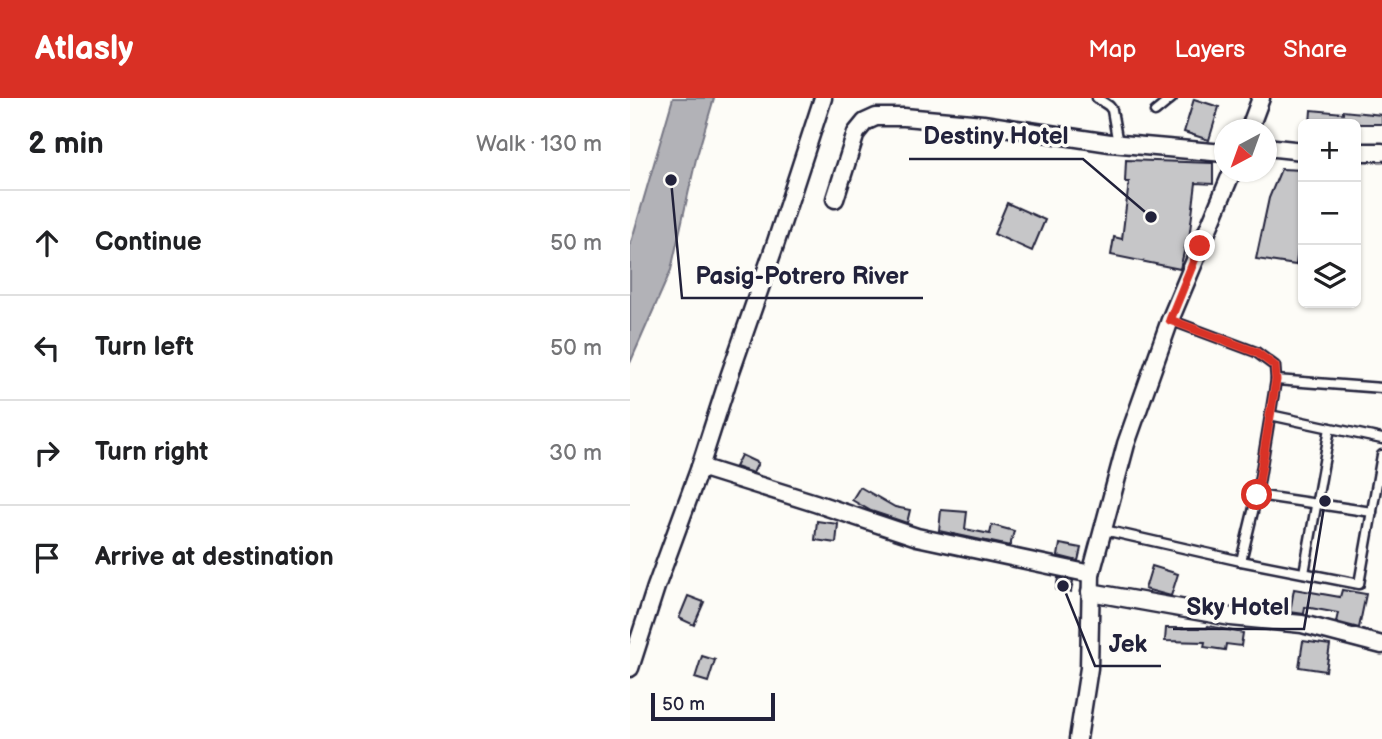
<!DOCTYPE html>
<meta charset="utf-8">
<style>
:root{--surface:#fff;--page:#f2f2f2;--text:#202124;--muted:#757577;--line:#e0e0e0;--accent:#d93025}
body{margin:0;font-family:"Balsamiq Sans",sans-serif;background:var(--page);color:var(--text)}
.controls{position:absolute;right:21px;top:21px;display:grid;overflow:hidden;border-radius:10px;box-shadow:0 2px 5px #0004}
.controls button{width:63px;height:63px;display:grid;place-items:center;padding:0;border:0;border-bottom:2px solid var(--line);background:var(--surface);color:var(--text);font:35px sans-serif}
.compass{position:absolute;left:584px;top:21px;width:63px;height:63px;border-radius:50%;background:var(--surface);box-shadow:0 2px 5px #0004;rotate:221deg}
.scale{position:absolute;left:21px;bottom:18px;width:124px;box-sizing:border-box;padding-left:7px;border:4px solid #22223b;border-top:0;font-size:19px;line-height:24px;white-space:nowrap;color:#22223b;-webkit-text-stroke:5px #fdfcf7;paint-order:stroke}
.stop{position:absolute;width:21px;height:21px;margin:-16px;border:5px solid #d93025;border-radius:50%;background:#fff}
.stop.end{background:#d93025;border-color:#fff;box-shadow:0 2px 7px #0008}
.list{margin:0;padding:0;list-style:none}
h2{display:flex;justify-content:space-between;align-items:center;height:91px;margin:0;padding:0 28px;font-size:30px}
h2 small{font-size:23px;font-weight:400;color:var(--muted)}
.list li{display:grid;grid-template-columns:46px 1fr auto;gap:21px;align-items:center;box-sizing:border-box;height:105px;padding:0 28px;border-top:2px solid var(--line)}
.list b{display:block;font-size:26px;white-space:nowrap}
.list em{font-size:23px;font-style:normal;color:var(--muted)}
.icon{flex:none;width:38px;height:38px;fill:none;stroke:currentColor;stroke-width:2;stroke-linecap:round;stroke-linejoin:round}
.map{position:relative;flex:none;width:752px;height:641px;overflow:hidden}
header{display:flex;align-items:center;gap:42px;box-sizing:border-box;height:98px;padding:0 35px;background:var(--accent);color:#fff}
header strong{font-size:33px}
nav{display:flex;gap:38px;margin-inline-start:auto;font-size:24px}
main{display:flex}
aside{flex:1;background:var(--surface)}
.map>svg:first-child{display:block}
.water{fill:#b2b2b7;stroke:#787885;stroke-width:2}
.building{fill:#c6c6c8;stroke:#22223b;stroke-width:2}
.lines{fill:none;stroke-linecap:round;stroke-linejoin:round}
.service-casing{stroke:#22223b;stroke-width:13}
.minor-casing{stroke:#22223b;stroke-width:21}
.service{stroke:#fdfcf7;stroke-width:8}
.minor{stroke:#fdfcf7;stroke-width:16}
.route{stroke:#d93025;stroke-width:9}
.leader{fill:none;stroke:#22223b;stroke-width:2.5}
.callout-dot{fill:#22223b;stroke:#fdfcf7;stroke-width:2.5}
.callout-label{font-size:24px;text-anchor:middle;font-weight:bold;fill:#22223b;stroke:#fdfcf7;stroke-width:7;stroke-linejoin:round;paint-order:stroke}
</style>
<header>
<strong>Atlasly</strong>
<nav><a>Map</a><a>Layers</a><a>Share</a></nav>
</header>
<main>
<aside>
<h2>2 min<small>Walk · 130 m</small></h2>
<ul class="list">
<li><svg class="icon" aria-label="ahead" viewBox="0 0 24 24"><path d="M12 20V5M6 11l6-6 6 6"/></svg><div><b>Continue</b></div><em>50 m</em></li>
<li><svg class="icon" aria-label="left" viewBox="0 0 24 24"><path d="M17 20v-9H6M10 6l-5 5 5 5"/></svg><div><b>Turn left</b></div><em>50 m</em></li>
<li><svg class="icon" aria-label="right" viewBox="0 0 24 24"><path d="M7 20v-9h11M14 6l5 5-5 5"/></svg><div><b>Turn right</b></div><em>30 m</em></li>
<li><svg class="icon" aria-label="arrive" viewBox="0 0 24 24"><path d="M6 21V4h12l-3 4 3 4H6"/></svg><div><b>Arrive at destination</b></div></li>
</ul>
</aside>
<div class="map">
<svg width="752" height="641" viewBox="0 0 752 641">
<rect width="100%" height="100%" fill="#fdfcf7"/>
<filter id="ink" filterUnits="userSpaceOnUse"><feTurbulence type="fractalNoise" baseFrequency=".0143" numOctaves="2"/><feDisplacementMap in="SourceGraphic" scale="14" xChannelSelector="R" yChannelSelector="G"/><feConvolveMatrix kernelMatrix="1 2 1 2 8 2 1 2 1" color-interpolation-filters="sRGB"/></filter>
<g filter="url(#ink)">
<path class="water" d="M43,0H84L66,61L41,172L0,265V148Z"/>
<g class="building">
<path d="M564,1L589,9L579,42L554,34Z"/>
<path d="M681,12L713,15V13L752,17V26H680Z"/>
<path d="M496,62L583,65V86L566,85L559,141H557L550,171L481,157L484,139L492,141L499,84H495Z"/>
<path d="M651,71L673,72V112L666,167L626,161L639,100Z"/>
<path d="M377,105L415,122L402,153L364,136Z"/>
<path d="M111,357L128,365L123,375L105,369Z"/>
<path d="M230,389L265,409L280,412L277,425L241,413L222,402Z"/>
<path d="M311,412L337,414L335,431L360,436L362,427L384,433L380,448L309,433Z"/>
<path d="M187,423L208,426L206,445L185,442Z"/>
<path d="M430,446L451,450L448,463L428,458Z"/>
<path d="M522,468L548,476L541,498L515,491Z"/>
<path d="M428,480L443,483L441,494L426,492Z"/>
<path d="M664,491L710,499L712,492L736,496L729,530L706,524L708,515L675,509L674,516L660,514Z"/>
<path d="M58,498L74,504L64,527L49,520Z"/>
<path d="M578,528L613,535L611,548L596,546L595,552L574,549L575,544L535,543L536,530H577Z"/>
<path d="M673,543L700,547L696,573L669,569Z"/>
<path d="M72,558L85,562L78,584L65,580Z"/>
</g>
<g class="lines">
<g class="service-casing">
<g id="service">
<path d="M467,0L479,8L482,12L488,46"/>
<path d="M525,14L542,0"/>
<path d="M540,222L626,254L645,268L646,282L627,397L611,463"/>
<path d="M646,282L752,290"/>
<path d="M640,317L752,341"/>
<path d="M627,397L742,414"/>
<path d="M474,432L611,463L729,486L752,357"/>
<path d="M674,475L700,330"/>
</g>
</g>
<g class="minor-casing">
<g id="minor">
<path d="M619,32L631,0"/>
<path d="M636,49L673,53"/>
<path d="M726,54H752"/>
<path d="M205,101L226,35L235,24L246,19H274L353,26L480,45L594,55"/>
<path d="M70,369L185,405L287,439L461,476"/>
<path d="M460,494L601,519L672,526L752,547"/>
<path d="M0,570L26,489L70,369L99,279L145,147L193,0"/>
<path d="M448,641L459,570L461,476L496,346L540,222L602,74"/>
</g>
</g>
<use href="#service" class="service"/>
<use href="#minor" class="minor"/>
</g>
</g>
<g class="lines" filter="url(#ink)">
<path class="route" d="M570,148L540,222L626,254L645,268L646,282L627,397"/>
</g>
<path class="leader" d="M521 119L453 61H279M41 82L52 200H293M695 403L674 531H543M433 488L465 568H531"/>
<g class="callout-dot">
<circle cx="521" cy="119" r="7"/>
<circle cx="41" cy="82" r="7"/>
<circle cx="695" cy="403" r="7"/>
<circle cx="433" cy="488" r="7"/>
</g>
<g class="callout-label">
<text x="366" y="46">Destiny Hotel</text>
<text x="172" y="186">Pasig-Potrero River</text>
<text x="608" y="517">Sky Hotel</text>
<text x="498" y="554">Jek</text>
</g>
</svg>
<div class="controls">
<button>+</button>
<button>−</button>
<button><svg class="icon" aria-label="layers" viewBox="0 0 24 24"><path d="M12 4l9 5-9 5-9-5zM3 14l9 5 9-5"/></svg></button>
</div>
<svg class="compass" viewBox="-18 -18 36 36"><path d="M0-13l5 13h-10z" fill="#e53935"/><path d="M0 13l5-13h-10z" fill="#757577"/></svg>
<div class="scale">50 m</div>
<div class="stop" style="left:627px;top:397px"></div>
<div class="stop end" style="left:570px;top:148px"></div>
</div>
</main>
